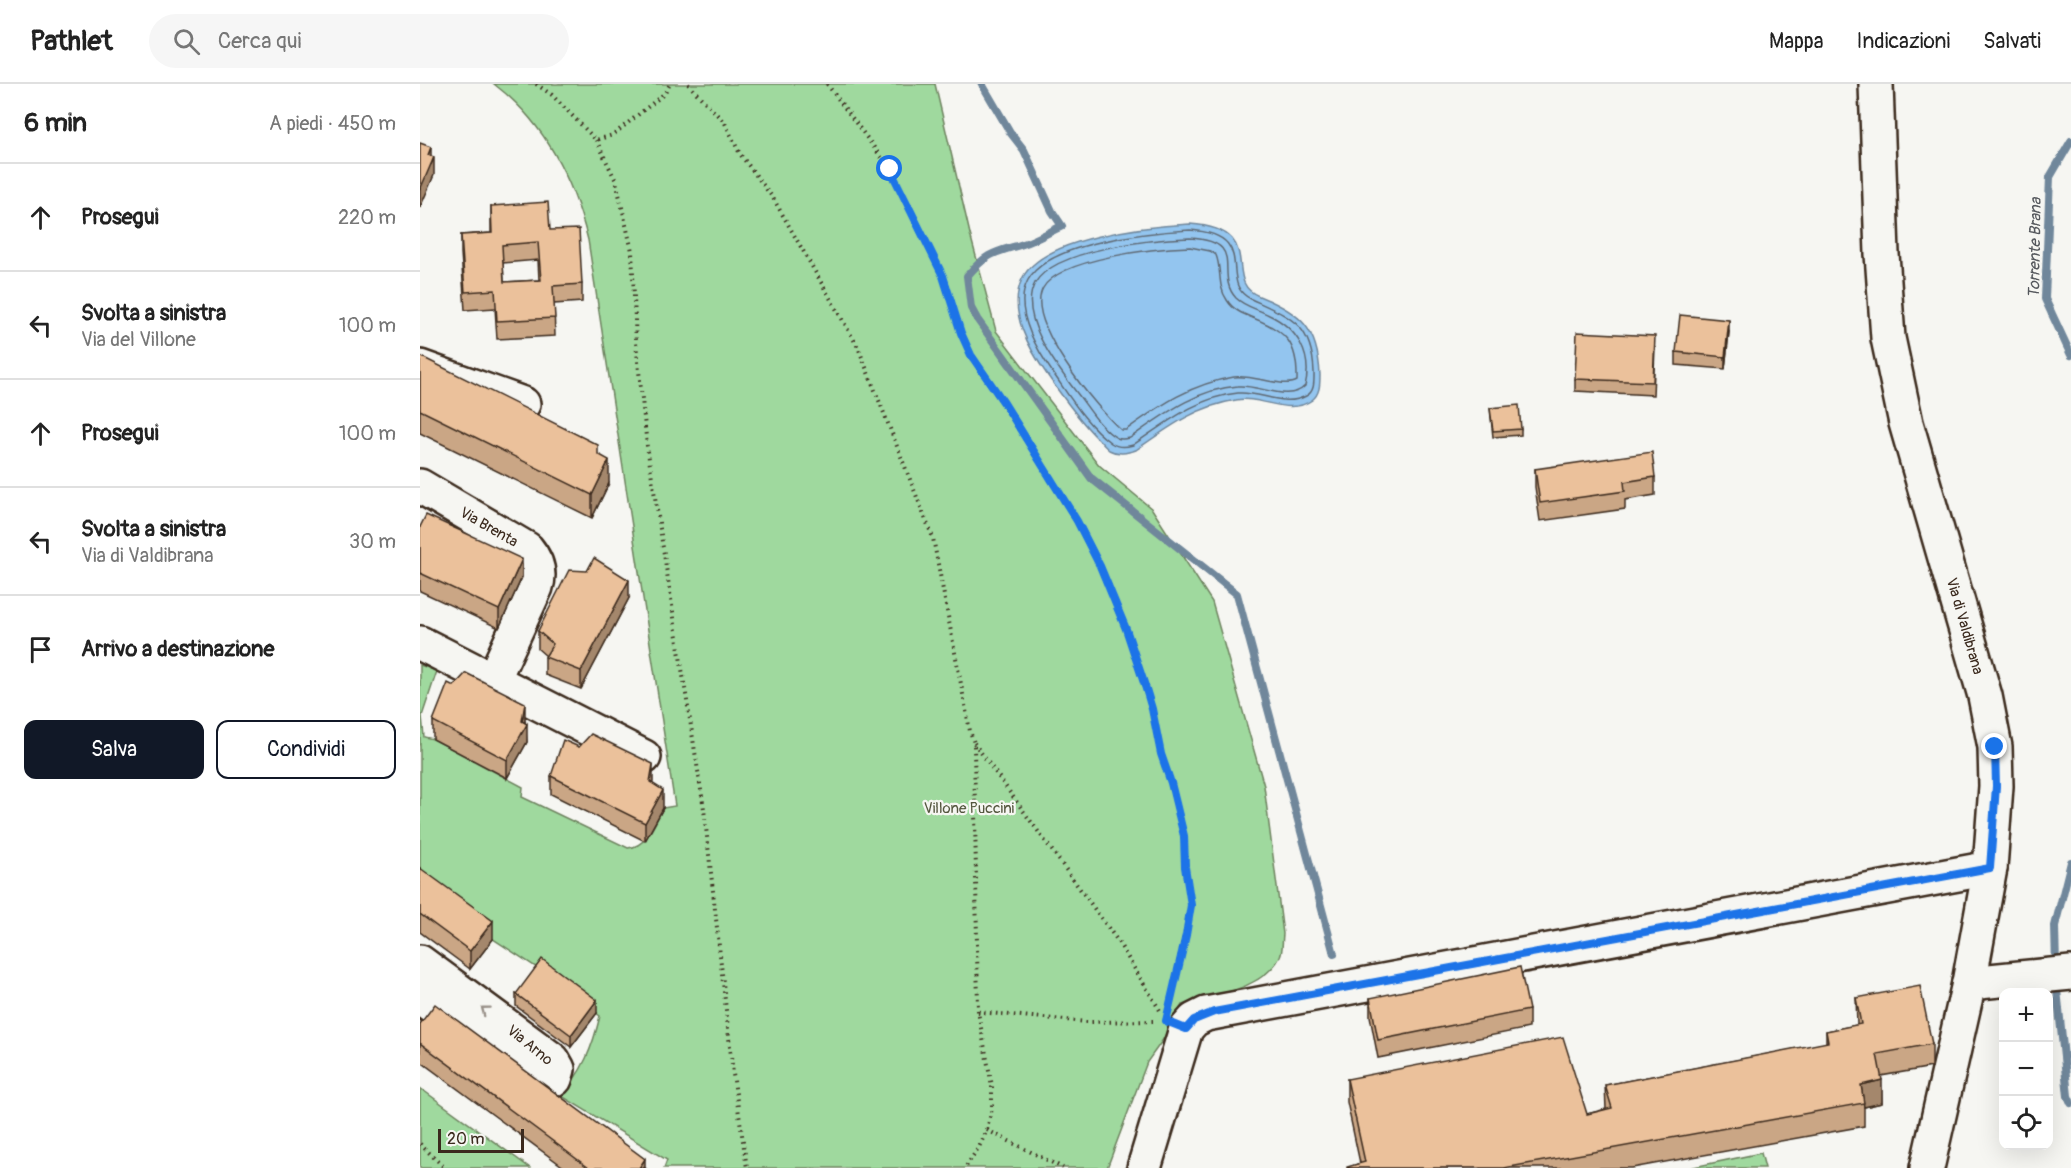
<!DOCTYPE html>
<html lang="it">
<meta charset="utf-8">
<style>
:root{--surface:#fff;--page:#f6f6f6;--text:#222;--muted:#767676;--line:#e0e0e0;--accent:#111827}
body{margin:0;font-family:Pangolin,sans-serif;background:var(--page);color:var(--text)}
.controls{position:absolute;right:18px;bottom:18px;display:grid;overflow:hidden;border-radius:12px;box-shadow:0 6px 24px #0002}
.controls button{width:54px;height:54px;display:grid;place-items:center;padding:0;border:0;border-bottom:2px solid var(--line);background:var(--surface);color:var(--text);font:30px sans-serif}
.scale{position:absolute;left:18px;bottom:15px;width:86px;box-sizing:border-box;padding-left:6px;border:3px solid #3b2a1e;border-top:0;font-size:16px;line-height:21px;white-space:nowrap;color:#3b2a1e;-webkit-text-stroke:4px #f6f6f2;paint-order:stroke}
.stop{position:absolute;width:18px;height:18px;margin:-14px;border:4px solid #1a73e8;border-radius:50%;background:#fff}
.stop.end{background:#1a73e8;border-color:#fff;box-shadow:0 2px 6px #0008}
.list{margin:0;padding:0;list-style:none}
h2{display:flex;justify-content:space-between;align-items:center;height:78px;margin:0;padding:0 24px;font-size:26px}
h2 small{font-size:20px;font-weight:400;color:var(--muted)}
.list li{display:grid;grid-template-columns:39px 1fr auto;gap:18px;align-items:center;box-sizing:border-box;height:108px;padding:0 24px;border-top:2px solid var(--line)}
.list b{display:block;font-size:22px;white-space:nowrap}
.list p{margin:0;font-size:20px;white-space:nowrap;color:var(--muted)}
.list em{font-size:20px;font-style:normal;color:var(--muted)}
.actions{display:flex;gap:12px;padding:18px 24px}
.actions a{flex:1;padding:14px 0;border:2px solid var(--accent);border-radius:12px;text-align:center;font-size:21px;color:var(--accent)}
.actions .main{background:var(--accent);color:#fff}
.icon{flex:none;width:33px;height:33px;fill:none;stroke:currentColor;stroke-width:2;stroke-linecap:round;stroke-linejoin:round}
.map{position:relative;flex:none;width:1651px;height:1084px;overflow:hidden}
header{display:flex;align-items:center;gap:36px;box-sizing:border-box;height:84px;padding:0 30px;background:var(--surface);border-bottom:2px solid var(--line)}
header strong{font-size:28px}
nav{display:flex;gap:33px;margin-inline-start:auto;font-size:21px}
.search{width:420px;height:54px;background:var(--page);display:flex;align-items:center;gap:15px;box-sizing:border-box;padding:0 21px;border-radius:33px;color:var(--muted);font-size:22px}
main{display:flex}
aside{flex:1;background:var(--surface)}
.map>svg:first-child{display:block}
.green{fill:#9fd99e;stroke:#6d825e;stroke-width:1.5}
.water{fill:#93c5ef;stroke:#70879b;stroke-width:1.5}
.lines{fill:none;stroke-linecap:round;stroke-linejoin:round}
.shore{stroke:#5e6872;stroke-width:1.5}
.stream{stroke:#70879b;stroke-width:8}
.street-casing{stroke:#3b2a1e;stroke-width:38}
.secondary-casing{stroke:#3b2a1e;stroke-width:38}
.path{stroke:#3b2a1e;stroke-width:4;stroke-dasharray:1.5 4.5;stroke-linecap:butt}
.street{stroke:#f6f6f2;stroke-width:33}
.secondary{stroke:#f6f6f2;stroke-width:33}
.wall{fill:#caa685;stroke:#3b2a1e;stroke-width:1.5;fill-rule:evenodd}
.shaded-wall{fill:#a4876c;stroke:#3b2a1e;stroke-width:1.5}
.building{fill:#ebc19b;stroke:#3b2a1e;stroke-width:1.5;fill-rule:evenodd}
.oneway{stroke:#989088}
.route{stroke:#1a73e8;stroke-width:8}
.labels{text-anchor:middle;stroke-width:4.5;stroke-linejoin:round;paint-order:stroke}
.street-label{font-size:15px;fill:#3b2a1e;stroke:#f6f6f2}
.park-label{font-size:15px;fill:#54563e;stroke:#f6f6f2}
.water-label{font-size:16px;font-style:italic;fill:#55585d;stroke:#f6f6f2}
</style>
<header>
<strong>Pathlet</strong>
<div class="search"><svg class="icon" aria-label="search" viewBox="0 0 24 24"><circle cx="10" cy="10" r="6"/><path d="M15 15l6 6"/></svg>Cerca qui</div>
<nav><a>Mappa</a><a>Indicazioni</a><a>Salvati</a></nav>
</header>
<main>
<aside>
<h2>6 min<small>A piedi · 450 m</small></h2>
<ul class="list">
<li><svg class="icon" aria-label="ahead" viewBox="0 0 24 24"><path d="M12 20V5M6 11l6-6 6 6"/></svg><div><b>Prosegui</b></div><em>220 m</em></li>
<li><svg class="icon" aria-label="left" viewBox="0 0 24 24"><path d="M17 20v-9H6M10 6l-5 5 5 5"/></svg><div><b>Svolta a sinistra</b><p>Via del Villone</p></div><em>100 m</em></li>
<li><svg class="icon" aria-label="ahead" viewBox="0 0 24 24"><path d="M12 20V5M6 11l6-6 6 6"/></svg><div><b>Prosegui</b></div><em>100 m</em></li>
<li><svg class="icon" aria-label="left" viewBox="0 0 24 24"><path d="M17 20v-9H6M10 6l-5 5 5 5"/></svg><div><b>Svolta a sinistra</b><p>Via di Valdibrana</p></div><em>30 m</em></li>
<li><svg class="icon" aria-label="arrive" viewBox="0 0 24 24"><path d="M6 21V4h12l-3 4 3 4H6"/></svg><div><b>Arrivo a destinazione</b></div></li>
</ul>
<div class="actions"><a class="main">Salva</a><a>Condividi</a></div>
</aside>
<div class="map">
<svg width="1651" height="1084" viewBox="0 0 1651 1084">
<rect width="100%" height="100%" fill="#f6f6f2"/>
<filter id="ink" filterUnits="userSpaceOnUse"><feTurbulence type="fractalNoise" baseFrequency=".0167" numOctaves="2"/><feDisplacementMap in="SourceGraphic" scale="12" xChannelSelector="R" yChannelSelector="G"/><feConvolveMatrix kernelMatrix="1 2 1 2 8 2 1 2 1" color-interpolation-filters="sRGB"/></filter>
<g filter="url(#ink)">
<g class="green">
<path d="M74,0H515L550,150L576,247L679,381L732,425L792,518L844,702L863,850C862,857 863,867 860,873C843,905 795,911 762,921L742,957L727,978L687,1084H244L247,1076L140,1011C163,990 173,961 180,932L122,887L73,855L0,802V581L17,587L2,632L4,653L13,655L103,703L102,713L208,764C227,763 235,739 243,724L255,722L168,156C153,95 125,39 74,0Z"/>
<path d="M0,1004L110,1084H0Z"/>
<path d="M1341,1069L1345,1084H1269Z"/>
</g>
<path class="water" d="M770,140C849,146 800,197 839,212C881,229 898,244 900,291C900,300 900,310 892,316C869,333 840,311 816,316C775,323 749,343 716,366C707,369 698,371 689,366C686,364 682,359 679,356C660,337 644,315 628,292C610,266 587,228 602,195C622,153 728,142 770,140Z"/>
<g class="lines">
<g class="shore">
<path d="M770,146C841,151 796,199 831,215C870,233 892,239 894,288C894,297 895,308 886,312C863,324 841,307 818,309C777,313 746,339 713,361C706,363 698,364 691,359C667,342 650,313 633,289C617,266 592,225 608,196C629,158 730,148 770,146Z"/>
<path d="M770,154C829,158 793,189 816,214C825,223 838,225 849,231C877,244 893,271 885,302C869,319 838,300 818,302C776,305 743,331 710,354C705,355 701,356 697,354C683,347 669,325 660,313C641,288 596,233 615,199C635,165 733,155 770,154Z"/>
<path d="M770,163L790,167L796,171C802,186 797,202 807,216C813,226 823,230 833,234C867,247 878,260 877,297C864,305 833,290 814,293C770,300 741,321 706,346H701C677,325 604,237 623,204C640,174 738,164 770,163Z"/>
</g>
<g class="stream">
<path d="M562,0L590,48L604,66L632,127L642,142C629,148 616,156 603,160C574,169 568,168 547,192L551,224L557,235L671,394L817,510L914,870"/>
<path d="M1651,57L1630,93L1625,215L1651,271"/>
<path d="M1636,883L1635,842L1651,778"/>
<path d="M1636,896L1648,1012L1651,1019"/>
</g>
<g class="street-casing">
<g id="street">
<path d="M0,283L103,320"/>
<path d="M0,402L107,465C117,477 121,488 116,503L73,596"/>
<path d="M0,559L224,673"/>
<path d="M0,878L133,976L138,985L135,995C127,1002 119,997 110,993L0,914"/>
<path d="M1549,899L1651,889"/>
<path d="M724,1084L766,945L774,936L786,930L1570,784"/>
</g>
</g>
<g class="secondary-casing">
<path id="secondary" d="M1456,0L1462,170L1468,254L1486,339L1565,612L1575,663L1576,702L1570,784L1549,899L1507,1084"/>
</g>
<g class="path">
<path d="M116,0L132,11L176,56L193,51L245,9L250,0"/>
<path d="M268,0L305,39L320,70L353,114L438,263L513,454L550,647L554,659L558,928L572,1002V1024L567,1046L559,1063L545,1084"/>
<path d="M407,0L470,85L523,192L541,249L551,271L583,319L657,437L680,482L706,545L732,625L741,670L751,699L764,752L765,783L771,821L751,916"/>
<path d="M176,56L196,97L212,167L216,259L227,362L284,725L313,990L327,1084"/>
<path d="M554,659L697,856L741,928"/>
<path d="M558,928L667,938L737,937"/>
<path d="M567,1046L643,1084"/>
<path d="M0,1060L25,1084"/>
</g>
<use href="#street" class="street"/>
<use href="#secondary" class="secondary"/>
</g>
<g class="wall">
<path d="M71,122L130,146L162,200V218L134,220L135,252L77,255L75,224L45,226L41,169V151L71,149ZM118,176L119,196L84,198L83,179Z"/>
<path d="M1309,248L1305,285L1256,281V268Z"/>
<path d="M1235,264L1233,311L1155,307V295Z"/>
<path d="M0,272L189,399L172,434L0,349Z"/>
<path d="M1070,324L1101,345V351L1073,353Z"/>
<path d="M1115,385L1235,393V411L1205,416V425L1120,437L1115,403Z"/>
<path d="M0,443L102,493L79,544L0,507Z"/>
<path d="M209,514L161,605L125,591V573L126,572L118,565V547Z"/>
<path d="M13,637H105L107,658L87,694L13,655Z"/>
<path d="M159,663L232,699L243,724L225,757L131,710V692Z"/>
<path d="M0,784L73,855L50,885L0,848Z"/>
<path d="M96,910L177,929L151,963L96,922Z"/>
<path d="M950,914L1109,926V944L958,974L950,932Z"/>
<path d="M1436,914L1512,960V983L1461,992L1462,1019L1444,1023V1042L1212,1084H927L940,1079L927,1018V995L1167,1030L1186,1025L1185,1001L1406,959V947L1437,941Z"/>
<path d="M0,940L225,1084H145L0,977Z"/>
</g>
<g class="shaded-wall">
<path d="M11,63V81L14,73V91L0,124V106L8,71Z"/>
<path d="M1309,236V248L1305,285V273Z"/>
<path d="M189,376V399L172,434V411Z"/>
<path d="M102,475V493L79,544V526Z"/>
<path d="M209,496V514L161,605V587Z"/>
<path d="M105,619V637L103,647L107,640V658L87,694V676L102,637Z"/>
<path d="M233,680V698L230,716V698Z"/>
<path d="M243,706V724L225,757V739Z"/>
<path d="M73,837V855L50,885V867Z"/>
<path d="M177,916V929L151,963V951Z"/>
<path d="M1462,996V1019L1444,1023L1441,1001Z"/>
<path d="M225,1075V1084H219Z"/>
</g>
<g class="building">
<path d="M0,59L11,63L8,71L14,73L0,106Z"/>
<path d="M128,118L130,146L159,145L162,200L133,202L135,234L77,237L75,206L45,208L41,151L72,149L71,122ZM118,158L121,196L84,198L82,161Z"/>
<path d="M1260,231L1309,236L1305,273L1256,268Z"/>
<path d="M1157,248L1235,252L1233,298L1155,295Z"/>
<path d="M0,272L178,361V370L189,376L172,411L0,326Z"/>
<path d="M1099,321L1101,345L1073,347L1070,324Z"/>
<path d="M1232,368L1235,393L1204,398L1205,407L1120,419L1115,385Z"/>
<path d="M6,431L102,475L79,526L0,489V443Z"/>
<path d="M174,474L209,496L161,587L125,573L133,560L118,547L149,486L167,487Z"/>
<path d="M46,589L105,619L102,637L107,640L87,676L13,637L28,599L34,602Z"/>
<path d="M171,650L233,680L230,698L243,706L225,739L131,692L143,656L159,663Z"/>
<path d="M0,784L73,837L50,867L0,830Z"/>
<path d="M122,875L177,916L151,951L96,910Z"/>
<path d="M1100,883L1109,926L958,956L950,914Z"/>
<path d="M1500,902L1512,960L1457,970L1462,996L1441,1001L1444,1019L1084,1084H927V1083L945,1078L927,995L1143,953L1167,1030L1192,1024L1185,1001L1408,958L1406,947L1441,940L1436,914Z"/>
<path d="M15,920L225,1075L219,1084H169L0,959V940Z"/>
</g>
<defs><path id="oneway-chevron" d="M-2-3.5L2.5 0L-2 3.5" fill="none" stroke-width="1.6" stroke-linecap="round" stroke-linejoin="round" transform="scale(1.5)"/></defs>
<use class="oneway" href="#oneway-chevron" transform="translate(65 926) rotate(-143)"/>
</g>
<g class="lines" filter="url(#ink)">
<path class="route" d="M470,85L523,192L541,249L551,271L584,319L657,437L680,482L706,545L726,605L732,625L741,670L751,699L764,752L765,783L771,821L766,851L746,937L766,945L774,936L794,928L1570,784L1576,702L1575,663"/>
</g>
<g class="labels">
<g class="street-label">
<text transform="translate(69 443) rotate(30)" y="5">Via Brenta</text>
<text transform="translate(1545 542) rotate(74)" y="5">Via di Valdibrana</text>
<text transform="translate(110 961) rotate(39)" y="5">Via Arno</text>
</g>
<g class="park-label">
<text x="549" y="729">Villone Puccini</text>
</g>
<g class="water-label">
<text transform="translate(1614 164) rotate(-89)" y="6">Torrente Brana</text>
</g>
</g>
</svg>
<div class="controls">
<button>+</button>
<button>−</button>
<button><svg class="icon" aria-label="locate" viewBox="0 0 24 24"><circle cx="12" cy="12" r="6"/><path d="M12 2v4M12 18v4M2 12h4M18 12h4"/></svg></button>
</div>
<div class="scale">20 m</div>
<div class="stop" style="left:470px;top:85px"></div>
<div class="stop end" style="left:1575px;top:663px"></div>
</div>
</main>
